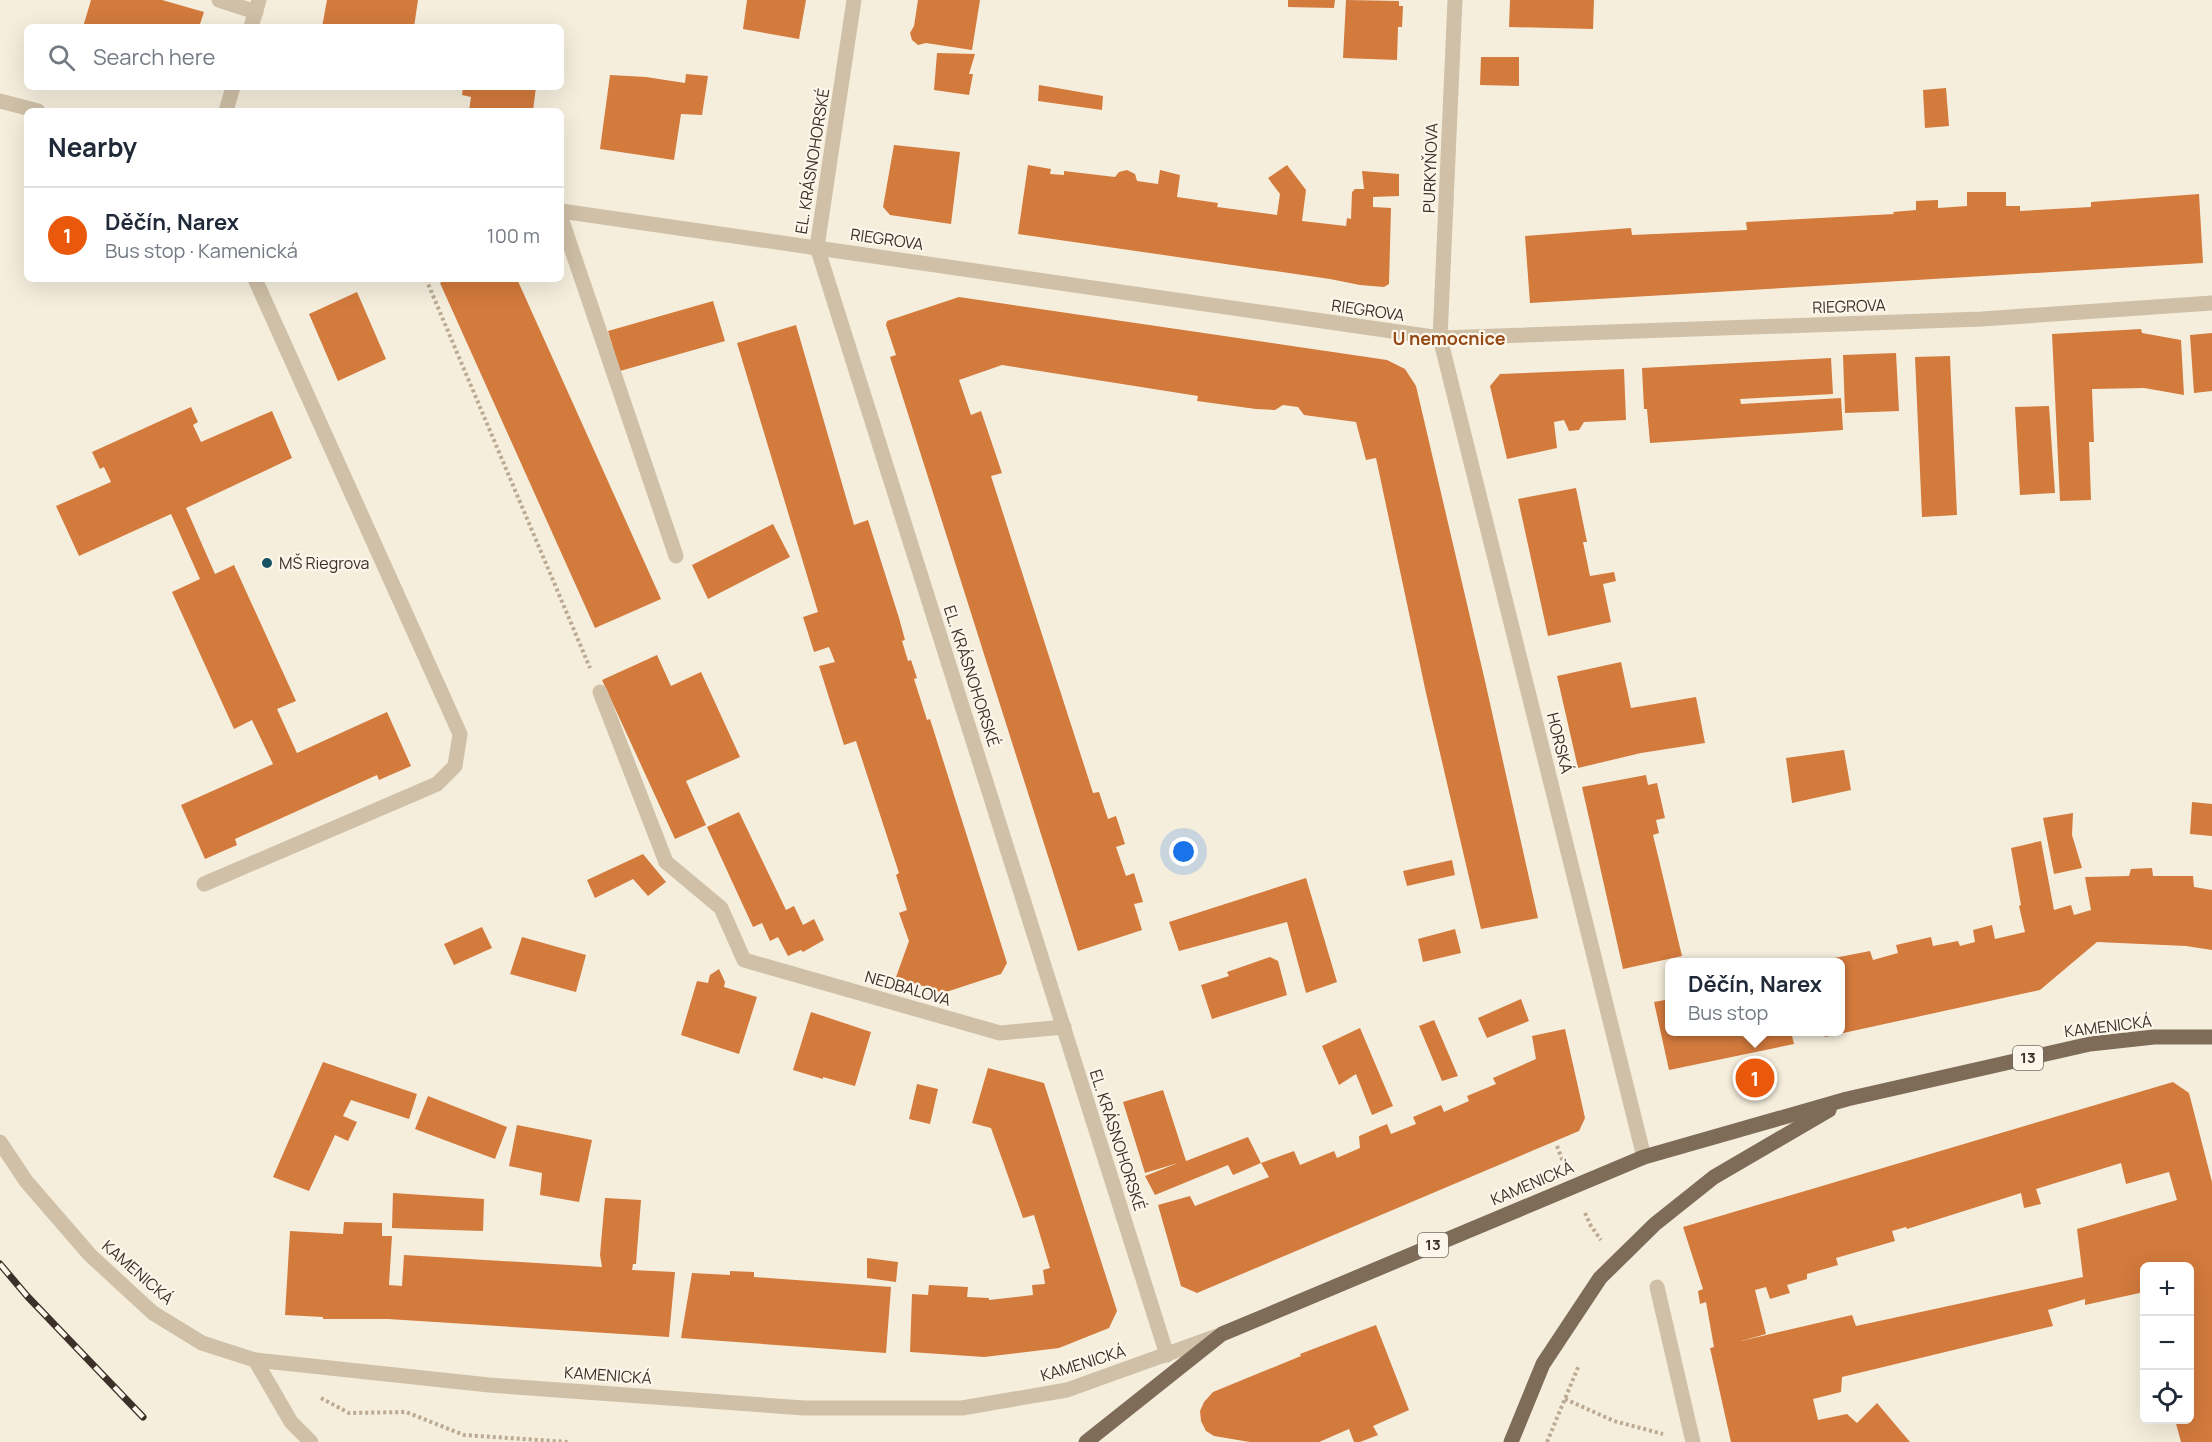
<!DOCTYPE html>
<meta charset="utf-8">
<style>
:root{--surface:#fff;--page:#f6f6f7;--text:#1f2937;--muted:#747a83;--line:#e0e1e3;--accent:#ea580c}
body{margin:0;font-family:Manrope,sans-serif;background:var(--page);color:var(--text)}
.controls{position:absolute;right:18px;bottom:18px;display:grid;overflow:hidden;border-radius:9px;box-shadow:0 6px 24px #0002}
.controls button{width:54px;height:54px;display:grid;place-items:center;padding:0;border:0;border-bottom:2px solid var(--line);background:var(--surface);color:var(--text);font:30px sans-serif}
.you{position:absolute;left:1184px;top:852px;width:21px;height:21px;margin:-15px;border:4px solid #fff;border-radius:50%;background:#1a73e8;box-shadow:0 0 0 9px #1a73e833}
.badge{display:grid;place-items:center;width:39px;height:39px;border-radius:50%;background:var(--accent);color:#fff;font-size:20px;font-weight:700}
.pin{position:absolute;translate:-50% -50%;border:3px solid #fff;box-shadow:0 2px 6px #0006}
.popup{position:absolute;left:1665px;top:958px;width:180px;height:78px;box-sizing:border-box;display:grid;place-content:center;border-radius:9px;background:var(--surface);filter:drop-shadow(0 2px 4px #0005);font-size:20px;white-space:nowrap;color:var(--muted)}
.popup b{font-size:22px;color:var(--text)}
.popup::after{content:'';position:absolute;left:50%;top:100%;margin-left:-12px;border:12px solid transparent;border-top-color:var(--surface)}
.list{margin:0;padding:0;list-style:none}
h2{display:flex;justify-content:space-between;align-items:center;height:78px;margin:0;padding:0 24px;font-size:26px}
h2 small{font-size:20px;font-weight:400;color:var(--muted)}
.list li{display:grid;grid-template-columns:39px 1fr auto;gap:18px;align-items:center;box-sizing:border-box;height:96px;padding:0 24px;border-top:2px solid var(--line)}
.list b{display:block;font-size:22px;white-space:nowrap}
.list p{margin:0;font-size:20px;white-space:nowrap;color:var(--muted)}
.list em{font-size:20px;font-style:normal;color:var(--muted)}
.icon{flex:none;width:33px;height:33px;fill:none;stroke:currentColor;stroke-width:2;stroke-linecap:round;stroke-linejoin:round}
.map{position:relative;flex:none;width:2212px;height:1442px;overflow:hidden}
.search{position:absolute;background:var(--surface);box-shadow:0 6px 24px #0002;left:24px;top:24px;width:540px;height:66px;display:flex;align-items:center;gap:15px;box-sizing:border-box;padding:0 21px;border-radius:9px;color:var(--muted);font-size:22px}
.panel{position:absolute;background:var(--surface);box-shadow:0 6px 24px #0002;left:24px;top:108px;width:540px;height:174px;border-radius:9px}
.map>svg:first-child{display:block}
.building{fill:#d37a3d;fill-rule:evenodd}
.lines{fill:none;stroke-linecap:round;stroke-linejoin:round}
.path{stroke:#bbaa91;stroke-width:4;stroke-dasharray:3 3;stroke-linecap:butt}
.minor{stroke:#cfc0a7;stroke-width:15}
.major{stroke:#7e6b58;stroke-width:15}
.rail-casing{stroke:#3b3128;stroke-width:7}
.rail{stroke:#fcf7ea;stroke-width:4.5;stroke-dasharray:14;stroke-linecap:butt}
.poi-dot{fill:#185162;stroke:#fcf7ea;stroke-width:2}
.labels{text-anchor:middle;stroke-width:4.5;stroke-linejoin:round;paint-order:stroke}
.shield{fill:#fcf7ea;stroke:#756c62;stroke-width:1.5}
.shield-label{font-size:15px;font-weight:bold;fill:#3b3128}
.street-label{font-size:16px;fill:#3b3128;stroke:#fcf7ea}
.poi-label{font-size:16px;fill:#3b3128;stroke:#fcf7ea;text-anchor:start}
.neighbourhood-label{font-size:18px;font-weight:bold;fill:#944917;stroke:#fcf7ea}
</style>
<div class="map">
<svg width="2212" height="1442" viewBox="0 0 2212 1442">
<rect width="100%" height="100%" fill="#f5eedd"/>
<g class="building">
<path d="M91,0H162L204,12L199,27H83Z"/>
<path d="M327,0H418L414,27H322Z"/>
<path d="M747,0H806L799,39L743,29Z"/>
<path d="M918,0H980L972,50L926,43L918,45L912,40L910,33L914,26Z"/>
<path d="M1288,0H1335L1334,8L1288,7Z"/>
<path d="M1346,0L1399,1V6H1403L1402,27H1398L1397,60L1343,58Z"/>
<path d="M1510,0H1594L1593,29L1509,27Z"/>
<path d="M937,53L975,54L969,74H973L969,95L934,90Z"/>
<path d="M1481,57H1519V86L1480,85Z"/>
<path d="M686,74L708,76L702,115L681,114L674,160L600,149L610,75L646,77L685,83Z"/>
<path d="M1039,85L1103,96L1102,110L1038,101Z"/>
<path d="M463,87H536L533,111H469L471,97L462,95Z"/>
<path d="M1946,88L1949,126L1925,128L1923,90Z"/>
<path d="M894,145L960,152L951,224L890,215L883,207Z"/>
<path d="M1028,165L1051,169L1050,174L1064,175V171L1115,177L1119,172L1127,170L1135,174L1137,181L1158,184L1160,170L1180,175L1177,197L1218,203L1217,207L1277,215L1280,194L1268,178L1287,165L1306,190L1302,221L1346,226L1347,218L1351,219L1352,192L1355,189H1364L1362,171L1399,174V196L1373,197V207L1391,208L1389,284L1384,287L1360,285L1330,279L1018,234Z"/>
<path d="M1967,192H2006V206H2020V211L2091,207V202L2199,194L2203,263L1530,303L1525,236L1631,228L1632,235L1747,230L1746,222L1894,214L1893,212L1916,210V201L1938,200V208L1967,206Z"/>
<path d="M448,279H517L661,599L595,628L440,283Z"/>
<path d="M357,292L386,359L338,381L309,314Z"/>
<path d="M959,297L1387,360L1405,369L1416,386L1485,681L1538,918L1481,929L1426,693L1376,458L1366,460L1356,422L1304,415L1298,407L1283,405L1275,410L1256,409L1197,401L1198,396L1002,365L959,380L971,415L981,411L1002,473L991,476L1093,793L1099,792L1108,819L1116,816L1125,844L1116,847L1126,876L1134,873L1143,902L1134,904L1142,930L1078,951L890,357L896,355L886,325L887,321Z"/>
<path d="M713,301L725,341L620,371L608,331Z"/>
<path d="M796,325L854,525L868,520L899,618L905,640L902,641L908,661L911,660L917,678L914,679L927,720L930,719L936,738L1007,963L1001,974L943,993L896,977L909,941L899,913L907,910L896,875L899,873L856,741L844,745L819,666L835,662L829,647L814,652L803,617L818,612L737,343Z"/>
<path d="M2141,329L2142,333L2181,340L2184,395L2144,388L2092,389L2094,442H2089L2091,500L2060,501L2052,334Z"/>
<path d="M2212,333V391L2194,393L2190,335Z"/>
<path d="M1896,353L1899,411L1845,413L1843,355Z"/>
<path d="M1950,356L1957,515L1922,517L1915,357Z"/>
<path d="M1831,358L1833,394L1740,399L1741,404L1841,398L1843,430L1650,443L1647,409H1644L1642,368Z"/>
<path d="M1624,369L1626,420L1584,422L1579,430L1569,431L1564,420L1554,422L1557,448L1507,459L1490,386L1500,374Z"/>
<path d="M2049,406L2055,493L2020,495L2015,407Z"/>
<path d="M191,407L198,422L193,425L201,442L272,411L292,458L186,508L215,574L234,565L296,701L277,709L297,753L387,712L411,766L379,780L377,775L235,839L237,845L205,859L181,805L273,764L252,720L234,729L172,592L200,579L171,514L79,556L56,506L111,482L104,467L100,469L92,452Z"/>
<path d="M1576,488L1587,542H1583L1590,576L1614,572L1616,581L1603,584L1611,622L1548,636L1518,499Z"/>
<path d="M773,524L790,557L708,599L692,565Z"/>
<path d="M657,655L671,686L701,672L740,757L686,781L706,825L675,839L602,680Z"/>
<path d="M1621,662L1631,708L1696,697L1705,743L1641,753L1578,768L1557,676Z"/>
<path d="M1844,750L1851,790L1792,803L1786,758Z"/>
<path d="M1646,775L1648,785L1657,783L1665,818L1656,820L1659,833L1653,835L1682,956L1623,969L1582,787Z"/>
<path d="M2192,802L2212,804V836L2190,834Z"/>
<path d="M739,812L786,910L794,906L803,925L814,919L824,940L803,952L801,950L788,956L778,937L770,941L762,923L753,927L707,827Z"/>
<path d="M2073,813L2072,835L2082,868L2054,874L2043,818Z"/>
<path d="M2041,841L2054,910L2071,905L2074,915L2091,910L2085,877L2129,876L2131,869L2152,868L2153,876H2193L2194,887L2212,890V950L2186,946L2097,942L2040,990L1825,1037L1824,1032H1840V962H1825L1824,960L1870,951L1873,960L1898,953L1896,945L1931,937L1933,946L1958,941L1960,946L1975,942L1973,930L1992,925L1995,939L2025,932L2019,906L2021,905L2011,848Z"/>
<path d="M643,854L666,882L648,896L633,879L595,898L587,880Z"/>
<path d="M1452,860L1455,875L1407,886L1403,871Z"/>
<path d="M1306,878L1337,982L1306,993L1287,922L1179,951L1169,922Z"/>
<path d="M482,927L492,948L454,965L444,944Z"/>
<path d="M1455,929L1461,953L1423,962L1418,939Z"/>
<path d="M522,937L586,955L576,992L510,974Z"/>
<path d="M1270,957L1278,961L1287,995L1212,1019L1201,985L1229,976L1227,972Z"/>
<path d="M719,969L725,982L724,987L757,997L739,1054L681,1035L697,981L708,983L710,975Z"/>
<path d="M1521,999L1529,1021L1487,1038L1478,1018Z"/>
<path d="M1670,999V1032H1791L1794,1044L1669,1070L1654,1002Z"/>
<path d="M811,1012L871,1032L855,1086L823,1077V1079L793,1070Z"/>
<path d="M1434,1020L1458,1076L1442,1081L1419,1026Z"/>
<path d="M1360,1028L1393,1106L1372,1115L1356,1074L1339,1085L1322,1046Z"/>
<path d="M1565,1029L1585,1118L1579,1131L1197,1293L1181,1286L1158,1205L1190,1196L1195,1206L1269,1177L1261,1163L1294,1151L1300,1165L1334,1151L1337,1158L1360,1148L1359,1136L1387,1124L1391,1134L1416,1124L1413,1117L1441,1105L1444,1112L1469,1101L1467,1096L1496,1084L1493,1078L1536,1059L1532,1036Z"/>
<path d="M323,1062L417,1094L409,1119L351,1100L343,1116L357,1122L348,1141L335,1135L309,1191L273,1177Z"/>
<path d="M988,1068L1044,1083L1117,1311L1109,1328L1059,1348L984,1357L910,1352L912,1294L928,1295L929,1285L968,1287L967,1297L989,1298V1300L1033,1295L1032,1285L1045,1284L1043,1270L1050,1268L1034,1215L1023,1218L991,1128L972,1123Z"/>
<path d="M2173,1082L2189,1093L2212,1182V1442H2181L2175,1420L2190,1419V1266H2145L2144,1292L2085,1305V1299L2048,1310L2053,1326L1842,1377L1841,1392L1813,1399L1818,1420L1847,1414L1857,1423L1877,1403L1910,1442H1731L1710,1348L1714,1347L1706,1302L1700,1304L1698,1291L1703,1289L1683,1227ZM2121,1163L2126,1184L2169,1172L2177,1200L2077,1229L2083,1277L1856,1326L1852,1315L1741,1341L1766,1334L1755,1290L1766,1287L1770,1299L1790,1293L1787,1285L1807,1279V1274L1838,1265L1836,1258L1895,1241L1892,1231L1906,1227L1907,1229L2021,1193L2024,1208L2041,1204L2036,1189Z"/>
<path d="M917,1084L938,1089L930,1124L909,1119Z"/>
<path d="M1163,1090L1186,1161L1248,1137L1261,1163L1233,1175L1228,1165L1155,1195L1145,1176L1178,1163L1145,1173L1123,1102Z"/>
<path d="M428,1096L507,1127L495,1159L415,1129Z"/>
<path d="M517,1125L592,1140L579,1202L540,1195L542,1173L509,1166Z"/>
<path d="M393,1193L484,1199L483,1231L392,1228Z"/>
<path d="M605,1198L641,1200L636,1264H633L632,1270L675,1272L669,1337L388,1319H323V1317L285,1315L290,1231L343,1234L344,1222L382,1223V1236H392L389,1285L402,1286L404,1255L602,1267L600,1255Z"/>
<path d="M867,1258L898,1262L896,1282L867,1278Z"/>
<path d="M730,1271L754,1272V1277L891,1287L886,1353L681,1338L692,1273L730,1275Z"/>
<path d="M1376,1325L1409,1410L1373,1426L1378,1435L1360,1442H1354L1349,1429L1319,1442H1250L1214,1436L1206,1431L1201,1421L1200,1411L1204,1402L1213,1392L1301,1356L1300,1354Z"/>
</g>
<g class="lines">
<g class="path">
<path d="M426,279L590,668"/>
<path d="M1557,1146L1563,1162"/>
<path d="M1585,1213L1591,1226L1601,1240"/>
<path d="M321,1398L349,1413L406,1412L464,1435L568,1442"/>
<path d="M1565,1399L1614,1421L1663,1434"/>
<path d="M1547,1442L1579,1365"/>
</g>
<g class="minor">
<path d="M219,0L256,12"/>
<path d="M854,0L817,247L1167,1355"/>
<path d="M1455,0L1440,338L1644,1157"/>
<path d="M251,27L259,0"/>
<path d="M0,101L38,111"/>
<path d="M226,111L233,87"/>
<path d="M561,211L1440,338L1982,319L2212,303"/>
<path d="M561,218L676,556"/>
<path d="M600,692L666,862L721,908L744,960L1000,1033L1064,1027"/>
<path d="M204,884L437,784L455,766L460,734L255,279"/>
<path d="M0,1142L26,1181L90,1255L153,1313L202,1343L255,1360L489,1385L804,1408H962L1067,1390L1217,1336"/>
<path d="M1657,1287L1693,1442"/>
<path d="M255,1360L291,1422L311,1442"/>
</g>
<g class="major">
<path d="M1086,1442L1222,1334L1644,1157L1847,1099L2090,1044L2154,1037H2212"/>
<path d="M1511,1442L1543,1364L1600,1278L1655,1224L1714,1177L1829,1110"/>
</g>
<g class="rail-casing">
<path id="rail" d="M0,1264L27,1296L143,1417"/>
</g>
<use href="#rail" class="rail"/>
</g>
<circle class="poi-dot" cx="267" cy="563" r="6"/>
<g class="labels">
<g class="shield">
<rect x="2013" y="1046" width="30" height="24" rx="4.5"/>
<rect x="1418" y="1233" width="30" height="24" rx="4.5"/>
</g>
<g class="shield-label">
<text x="2028" y="1063">13</text>
<text x="1433" y="1250">13</text>
</g>
<g class="street-label">
<text transform="translate(812 161) rotate(-81)" y="6">EL. KRÁSNOHORSKÉ</text>
<text transform="translate(1430 168) rotate(-88)" y="6">PURKYŇOVA</text>
<text transform="translate(887 239) rotate(8)" y="6">RIEGROVA</text>
<text transform="translate(1849 306) rotate(-2)" y="6">RIEGROVA</text>
<text transform="translate(1368 310) rotate(8)" y="6">RIEGROVA</text>
<text transform="translate(972 676) rotate(72)" y="6">EL. KRÁSNOHORSKÉ</text>
<text transform="translate(1560 743) rotate(76)" y="6">HORSKÁ</text>
<text transform="translate(908 988) rotate(16)" y="6">NEDBALOVA</text>
<text transform="translate(2108 1026) rotate(-7)" y="6">KAMENICKÁ</text>
<text transform="translate(1118 1140) rotate(72)" y="6">EL. KRÁSNOHORSKÉ</text>
<text transform="translate(1532 1183) rotate(-23)" y="6">KAMENICKÁ</text>
<text transform="translate(138 1272) rotate(41)" y="6">KAMENICKÁ</text>
<text transform="translate(1083 1363) rotate(-17)" y="6">KAMENICKÁ</text>
<text transform="translate(608 1375) rotate(4)" y="6">KAMENICKÁ</text>
</g>
<g class="poi-label">
<text x="279" y="569">MŠ Riegrova</text>
</g>
<g class="neighbourhood-label">
<text x="1449" y="345">U nemocnice</text>
</g>
</g>
</svg>
<div class="controls">
<button>+</button>
<button>−</button>
<button><svg class="icon" aria-label="locate" viewBox="0 0 24 24"><circle cx="12" cy="12" r="6"/><path d="M12 2v4M12 18v4M2 12h4M18 12h4"/></svg></button>
</div>
<div class="you"></div>
<div class="pin badge" style="left:1755px;top:1078px">1</div>
<div class="popup"><b>Děčín, Narex</b>Bus stop</div>
<div class="search"><svg class="icon" aria-label="search" viewBox="0 0 24 24"><circle cx="10" cy="10" r="6"/><path d="M15 15l6 6"/></svg>Search here</div>
<section class="panel">
<h2>Nearby<small></small></h2>
<ul class="list">
<li><span class="badge">1</span><div><b>Děčín, Narex</b><p>Bus stop · Kamenická</p></div><em>100 m</em></li>
</ul>
</section>
</div>
